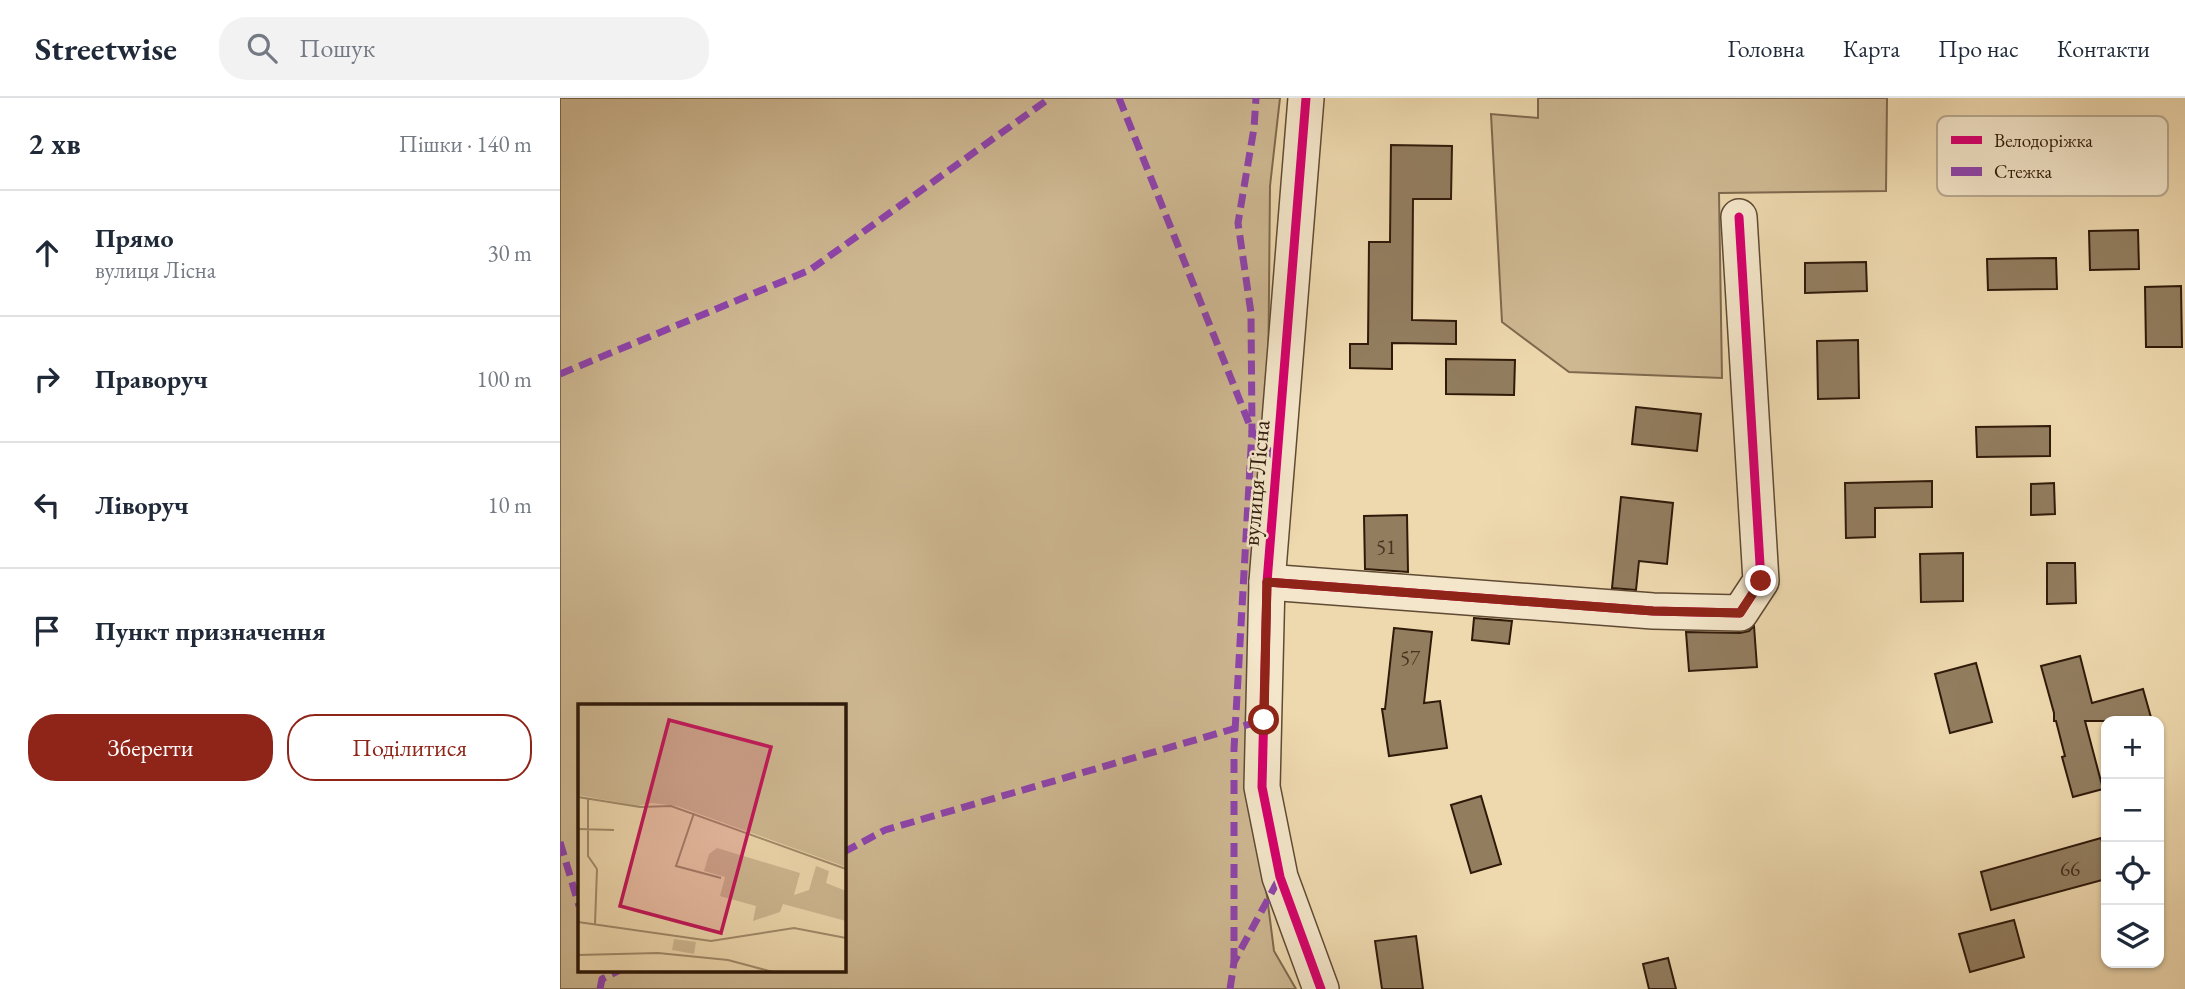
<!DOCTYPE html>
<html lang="uk">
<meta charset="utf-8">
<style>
:root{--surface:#fff;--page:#f2f2f3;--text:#1f2937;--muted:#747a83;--line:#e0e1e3;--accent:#8f2418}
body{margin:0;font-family:"EB Garamond",serif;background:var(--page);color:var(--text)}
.controls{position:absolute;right:21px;bottom:21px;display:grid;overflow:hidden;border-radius:14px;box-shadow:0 2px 5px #0004}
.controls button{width:63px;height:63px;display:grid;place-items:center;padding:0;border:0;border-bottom:2px solid var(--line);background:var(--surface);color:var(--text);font:35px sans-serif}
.stop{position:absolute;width:21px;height:21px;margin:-16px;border:5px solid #8f2418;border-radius:50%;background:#fff}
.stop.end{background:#8f2418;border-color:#fff;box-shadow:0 2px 7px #0008}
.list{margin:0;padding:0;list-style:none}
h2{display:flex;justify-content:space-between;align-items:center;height:91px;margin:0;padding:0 28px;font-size:30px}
h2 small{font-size:23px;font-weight:400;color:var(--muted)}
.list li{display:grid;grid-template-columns:46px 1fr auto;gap:21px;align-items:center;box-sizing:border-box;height:126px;padding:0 28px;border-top:2px solid var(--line)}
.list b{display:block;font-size:26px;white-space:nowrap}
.list p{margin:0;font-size:23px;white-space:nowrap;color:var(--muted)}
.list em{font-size:23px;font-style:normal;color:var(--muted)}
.actions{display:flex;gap:14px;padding:21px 28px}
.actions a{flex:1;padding:16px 0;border:2px solid var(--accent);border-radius:28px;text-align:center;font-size:24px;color:var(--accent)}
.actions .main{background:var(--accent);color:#fff}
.icon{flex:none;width:38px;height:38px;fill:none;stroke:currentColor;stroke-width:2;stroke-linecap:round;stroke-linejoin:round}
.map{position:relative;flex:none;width:1625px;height:891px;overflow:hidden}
header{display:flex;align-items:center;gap:42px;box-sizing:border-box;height:98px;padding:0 35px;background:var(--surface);border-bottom:2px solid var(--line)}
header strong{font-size:33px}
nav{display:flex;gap:38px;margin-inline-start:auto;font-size:24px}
.search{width:490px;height:63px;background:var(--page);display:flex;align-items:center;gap:18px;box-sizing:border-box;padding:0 24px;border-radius:28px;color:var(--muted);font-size:26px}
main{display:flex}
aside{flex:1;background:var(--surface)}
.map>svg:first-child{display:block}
.green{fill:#ceb892;stroke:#7e694e;stroke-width:2;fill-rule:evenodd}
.building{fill:#927d5f;stroke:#2f1a0a;stroke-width:2}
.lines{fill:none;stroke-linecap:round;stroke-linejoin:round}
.minor-casing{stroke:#5f4a33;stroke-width:38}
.minor{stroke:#f4e6ca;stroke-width:35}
.quiet{stroke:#8e44ad;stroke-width:7;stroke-dasharray:14 7;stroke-linecap:butt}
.cycleway-casing{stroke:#f4e6ca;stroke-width:13}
.cycleway{stroke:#d6006c;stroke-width:9}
.route{stroke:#8f2418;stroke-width:9}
.labels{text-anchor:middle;stroke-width:5;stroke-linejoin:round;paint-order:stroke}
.number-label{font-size:21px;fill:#48331f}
.street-label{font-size:24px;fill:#2f1a0a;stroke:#f4e6ca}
.inset-road{fill:none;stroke:#a28c6c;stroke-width:2}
.view{fill:#c2185b;fill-opacity:0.15;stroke:#c2185b;stroke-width:3.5}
.inset-edge{fill:none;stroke:#2f1a0a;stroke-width:3.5}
.key{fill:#f4e6ca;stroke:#b9a990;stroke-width:2}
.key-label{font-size:19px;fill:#2f1a0a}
</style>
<header>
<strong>Streetwise</strong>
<div class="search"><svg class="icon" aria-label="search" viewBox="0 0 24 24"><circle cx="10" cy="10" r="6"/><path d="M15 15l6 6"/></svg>Пошук</div>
<nav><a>Головна</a><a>Карта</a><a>Про нас</a><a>Контакти</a></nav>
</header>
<main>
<aside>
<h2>2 хв<small>Пішки · 140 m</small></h2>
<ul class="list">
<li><svg class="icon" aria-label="ahead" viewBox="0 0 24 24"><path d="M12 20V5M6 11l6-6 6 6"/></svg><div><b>Прямо</b><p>вулиця Лісна</p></div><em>30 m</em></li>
<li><svg class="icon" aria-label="right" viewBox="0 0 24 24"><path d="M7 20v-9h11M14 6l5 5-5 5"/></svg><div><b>Праворуч</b></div><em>100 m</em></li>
<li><svg class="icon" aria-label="left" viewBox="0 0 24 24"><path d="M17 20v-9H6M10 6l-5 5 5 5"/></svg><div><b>Ліворуч</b></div><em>10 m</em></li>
<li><svg class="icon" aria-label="arrive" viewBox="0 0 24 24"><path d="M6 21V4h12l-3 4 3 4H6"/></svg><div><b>Пункт призначення</b></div></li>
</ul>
<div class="actions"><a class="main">Зберегти</a><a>Поділитися</a></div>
</aside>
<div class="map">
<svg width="1625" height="891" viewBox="0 0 1625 891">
<rect width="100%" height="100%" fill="#eed8ae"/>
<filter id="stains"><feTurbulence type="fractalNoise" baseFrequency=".00286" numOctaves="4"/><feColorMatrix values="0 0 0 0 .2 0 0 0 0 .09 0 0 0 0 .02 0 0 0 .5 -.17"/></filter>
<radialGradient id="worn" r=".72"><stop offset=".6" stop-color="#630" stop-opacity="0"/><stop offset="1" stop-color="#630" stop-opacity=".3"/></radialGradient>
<g class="green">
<path d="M0,0H720L710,88L708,300L687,642L714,853L736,891H0ZM19,608H284V872H19Z"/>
<path d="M978,0H1327L1326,93L1159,95L1162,280L1009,274L942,224L931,16L978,20Z"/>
</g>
<g class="building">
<path d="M831,47L892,48L891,101H853L852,222L896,223V246L832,245V271L790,270V246H808L809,144H830Z"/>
<path d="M1578,132L1579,171L1530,172L1529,133Z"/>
<path d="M1496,160L1497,191L1428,192L1427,161Z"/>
<path d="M1306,164L1307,193L1245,195V165Z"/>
<path d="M1621,188L1622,249H1586L1585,189Z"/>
<path d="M1298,242L1299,300L1258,301L1257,243Z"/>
<path d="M886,261L955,262L954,297L886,296Z"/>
<path d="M1076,309L1141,316L1137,353L1072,346Z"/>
<path d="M1490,328V358L1417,359L1416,329Z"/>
<path d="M1372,383V409L1315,410V439L1286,440L1285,385Z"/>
<path d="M1494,385L1495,416L1471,417V386Z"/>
<path d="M1061,399L1113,405L1107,466L1079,463L1076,492L1052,490Z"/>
<path d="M847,417L848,474L805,471L804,418Z"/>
<path d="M1403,455V503L1361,504L1360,456Z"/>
<path d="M1487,465H1515L1516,505L1487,506Z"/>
<path d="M914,520L952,523L949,546L912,542Z"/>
<path d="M1194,528L1197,569L1129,573L1126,534L1180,535L1189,533Z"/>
<path d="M834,530L872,534L864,605L880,603L887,650L829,658L822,611H825Z"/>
<path d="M1520,558L1532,605L1583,591L1592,623H1525L1543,691L1513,699L1502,659L1505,658L1496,623H1494V615L1481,568Z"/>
<path d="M1416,565L1432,624L1390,635L1375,576Z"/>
<path d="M921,698L941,766L911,775L891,707Z"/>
<path d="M1541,740L1546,760V781L1431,812L1421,774Z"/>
<path d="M1454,822L1464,859L1410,874L1399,836Z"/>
<path d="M856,838L863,891H822L815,843Z"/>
<path d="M1108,860L1116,891H1089L1083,866Z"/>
</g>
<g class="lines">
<g class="minor-casing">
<g id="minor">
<path d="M746,0L707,484L702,689L720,779L761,891"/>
<path d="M707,484L1093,513L1180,515L1201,483L1179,119"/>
</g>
</g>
<use href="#minor" class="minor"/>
<g class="quiet">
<path d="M559,0L692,333L716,361"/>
<path d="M0,276L250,172L490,0"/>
<path d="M0,744L19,808"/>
<path d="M284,754L325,732L704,622"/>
<path d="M674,864V651L692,333L691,215L678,125L694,30L696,0"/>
<path d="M40,891L42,881L60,872"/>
<path d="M670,891L674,864L720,779"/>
</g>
<g class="cycleway-casing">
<g id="cycleway">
<path d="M746,0L707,484L702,689L720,779L761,891"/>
<path d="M707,484L1093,513L1180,515L1201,483L1179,119"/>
</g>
</g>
<use href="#cycleway" class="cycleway"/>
</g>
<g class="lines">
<path class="route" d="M704,622L707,484L1093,513L1180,515L1201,483"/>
</g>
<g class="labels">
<g class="number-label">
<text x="826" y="456">51</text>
<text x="850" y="567">57</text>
<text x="1510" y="778">66</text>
</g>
<g class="street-label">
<text transform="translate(696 385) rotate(-85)" y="8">вулиця Лісна</text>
</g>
</g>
<g transform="translate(18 606)">
<rect width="268" height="268" fill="#eed8ae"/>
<path d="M0,0H268V163L99,102L74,99L59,102L0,91ZM139,144L222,169L216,191L231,186L238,162L251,167L248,179L268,187V217L205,200L202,208L175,217L178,202L142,192L147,173L126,167L131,150ZM96,235L118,238L116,250L94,246Z" fill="#ceb892"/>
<path class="inset-road" d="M0,93L62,103L93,102L268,165M10,95V152L19,165M116,109L98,162L143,174M0,125L36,126M0,218L133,237L216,224L268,234M17,220L19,165M0,251L80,249L150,256L195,268"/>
<path class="view" d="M91,16L193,43L143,229L42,202Z"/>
<rect width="268" height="268" class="inset-edge"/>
</g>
<rect x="1377" y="18" width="231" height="80" rx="10" class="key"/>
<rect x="1391" y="38" width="31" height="8" fill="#d6006c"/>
<rect x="1391" y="69" width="31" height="9" fill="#8e44ad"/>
<g class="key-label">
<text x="1434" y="49">Велодоріжка</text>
<text x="1434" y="80">Стежка</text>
</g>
<rect width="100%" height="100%" filter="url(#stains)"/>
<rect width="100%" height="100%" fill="url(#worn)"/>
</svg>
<div class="controls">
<button>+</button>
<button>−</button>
<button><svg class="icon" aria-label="locate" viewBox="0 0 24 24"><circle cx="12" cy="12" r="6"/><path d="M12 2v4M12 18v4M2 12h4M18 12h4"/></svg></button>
<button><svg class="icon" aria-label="layers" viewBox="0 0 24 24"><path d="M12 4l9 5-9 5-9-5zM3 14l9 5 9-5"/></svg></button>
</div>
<div class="stop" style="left:704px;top:622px"></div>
<div class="stop end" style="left:1201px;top:483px"></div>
</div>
</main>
